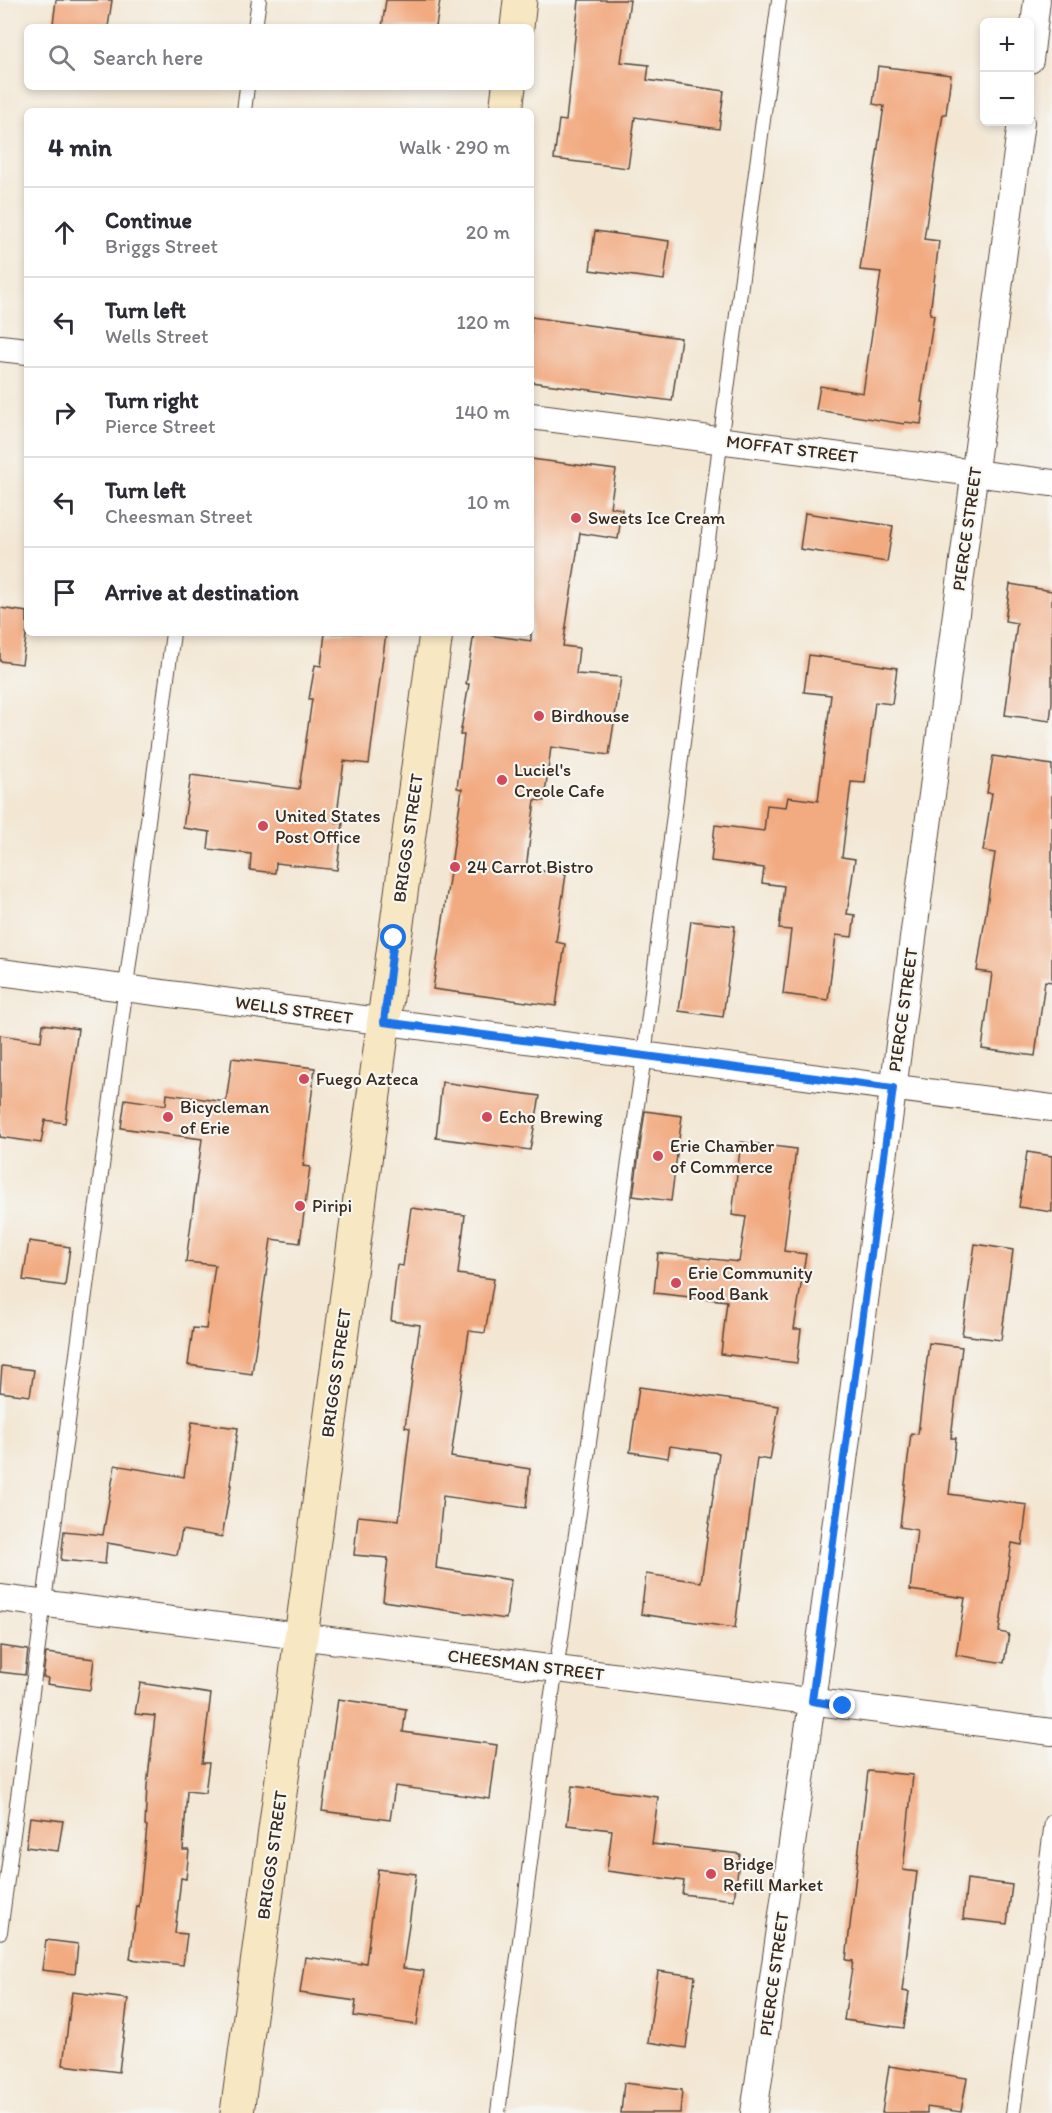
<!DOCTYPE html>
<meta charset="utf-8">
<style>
:root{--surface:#fff;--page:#f2f2f3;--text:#2b2b33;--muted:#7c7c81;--line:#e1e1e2}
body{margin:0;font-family:Itim,sans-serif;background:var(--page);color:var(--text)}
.controls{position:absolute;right:18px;top:18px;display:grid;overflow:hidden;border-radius:9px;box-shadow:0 3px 9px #0003}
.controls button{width:54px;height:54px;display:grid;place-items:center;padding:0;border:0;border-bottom:2px solid var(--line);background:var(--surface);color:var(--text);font:30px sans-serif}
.stop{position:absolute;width:18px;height:18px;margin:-14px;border:4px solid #1a73e8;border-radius:50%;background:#fff}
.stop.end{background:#1a73e8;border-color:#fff;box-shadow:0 2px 6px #0008}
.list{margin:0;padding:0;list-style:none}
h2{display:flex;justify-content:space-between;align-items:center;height:78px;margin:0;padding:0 24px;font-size:26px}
h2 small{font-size:20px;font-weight:400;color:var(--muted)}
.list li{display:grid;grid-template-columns:39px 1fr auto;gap:18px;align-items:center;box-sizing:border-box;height:90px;padding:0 24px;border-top:2px solid var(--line)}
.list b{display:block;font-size:22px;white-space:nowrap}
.list p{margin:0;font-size:20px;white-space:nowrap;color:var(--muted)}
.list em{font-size:20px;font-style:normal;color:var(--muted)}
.icon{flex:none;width:33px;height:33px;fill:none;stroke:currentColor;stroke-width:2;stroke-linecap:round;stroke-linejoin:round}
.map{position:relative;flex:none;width:1052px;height:2113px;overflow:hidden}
.search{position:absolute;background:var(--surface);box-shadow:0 3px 9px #0003;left:24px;top:24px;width:510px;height:66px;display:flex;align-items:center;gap:15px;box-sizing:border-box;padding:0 21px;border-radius:9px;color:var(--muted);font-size:22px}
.panel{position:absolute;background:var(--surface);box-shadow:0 3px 9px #0003;left:24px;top:108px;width:510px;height:528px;border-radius:9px}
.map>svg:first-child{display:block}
.building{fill:#f2aa81}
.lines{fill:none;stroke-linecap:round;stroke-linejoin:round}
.lane-casing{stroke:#574639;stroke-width:16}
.street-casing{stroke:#574639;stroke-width:28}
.secondary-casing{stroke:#574639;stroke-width:35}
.lane{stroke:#fff;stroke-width:14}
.street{stroke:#fff;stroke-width:26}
.secondary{stroke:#f8e7c3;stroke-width:33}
.route{stroke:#1a73e8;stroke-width:8}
.poi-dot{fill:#d1495b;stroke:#f6f6f2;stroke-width:2}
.labels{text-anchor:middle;stroke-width:4.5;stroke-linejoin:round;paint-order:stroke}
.street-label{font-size:18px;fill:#3b2a1e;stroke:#f6f6f2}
.poi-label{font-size:18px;fill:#3b2a1e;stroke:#f6f6f2;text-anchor:start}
</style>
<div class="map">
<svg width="1052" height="2113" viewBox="0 0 1052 2113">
<rect width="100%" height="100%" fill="#f6f6f2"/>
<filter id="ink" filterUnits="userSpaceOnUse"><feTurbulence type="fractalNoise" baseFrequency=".0167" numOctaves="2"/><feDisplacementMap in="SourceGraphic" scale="12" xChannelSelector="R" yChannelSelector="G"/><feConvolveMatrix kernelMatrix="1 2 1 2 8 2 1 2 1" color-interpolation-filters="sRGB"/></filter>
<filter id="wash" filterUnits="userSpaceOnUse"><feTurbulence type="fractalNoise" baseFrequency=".008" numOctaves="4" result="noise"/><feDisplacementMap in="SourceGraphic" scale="24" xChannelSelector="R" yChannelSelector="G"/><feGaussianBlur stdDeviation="1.35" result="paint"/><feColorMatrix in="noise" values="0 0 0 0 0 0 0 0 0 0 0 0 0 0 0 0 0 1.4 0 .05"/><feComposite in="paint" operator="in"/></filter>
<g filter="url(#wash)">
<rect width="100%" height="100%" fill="#f3e7d4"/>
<g id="blocks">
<g class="building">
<path d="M56,0H112L108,27H79L53,24Z"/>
<path d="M386,0H440L436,27H382Z"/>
<path d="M579,0H630L621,62L649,65L647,80L724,91L719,129L635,117L628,168L554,159L559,120L566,121Z"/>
<path d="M878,66L951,75L946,114H943L924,239L939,241L930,314L934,315L921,402H924L921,424L905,422L904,424L816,410L820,386L863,393L881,272L860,270L884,106L873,104Z"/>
<path d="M595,231L669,241L664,280L590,270Z"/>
<path d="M531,317L681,338L672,401L531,382Z"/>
<path d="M531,459L616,470L610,507L622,509L618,539L580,533L563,646L579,648L576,674L621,677L609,755L551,747L544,801L535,800L526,869L566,874L556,942L565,944L556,1006L433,989L462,789L457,788L464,735H460L469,684H466L474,633L531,641Z"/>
<path d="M805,513L893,526L887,562L800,549Z"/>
<path d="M1010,584L1052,591V702L1050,721L1005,715L1017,623L1005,621Z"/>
<path d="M0,608L27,612V629L22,664L0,661Z"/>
<path d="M325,633H386L369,764L344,761L336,822L343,823L337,870L276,863L275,873L250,870L251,854L208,849L210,832L183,828L191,775L299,789L312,699H309L315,665L321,666Z"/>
<path d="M809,655L897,668L892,704L875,702L865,783L851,782L842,857L855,859L847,914L855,915L852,937L836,935L828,1000L783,994L791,930L779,929L784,886L762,883L764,868L711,861L715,825L764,831L767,805L786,807L788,797L818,801L831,695L804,692Z"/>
<path d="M993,756L1052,765V982L1045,981L1035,1056L982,1049L992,973L977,971L995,853L983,851L992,793H987Z"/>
<path d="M691,921L735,926L723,1017L679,1011Z"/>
<path d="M43,1024L78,1029L65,1123L45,1120L41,1143L0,1137V1035L41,1041Z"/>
<path d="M232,1058L315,1068L303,1166L310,1167L300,1243L271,1239L252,1374L188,1365L193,1328L206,1329L215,1265L186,1262L202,1139L121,1128L125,1099L166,1105L167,1094L226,1102Z"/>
<path d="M442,1082L540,1096L530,1150L436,1138Z"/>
<path d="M645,1111L682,1116L671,1201L633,1196Z"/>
<path d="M741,1142L796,1149L784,1251L806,1254L794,1329H801L797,1363L721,1354L727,1301L654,1293L658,1253L739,1262L746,1217L732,1215Z"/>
<path d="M1027,1152L1052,1156V1212L1019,1207Z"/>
<path d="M411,1208L465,1215L458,1274L494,1279L485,1333L469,1331L451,1457L530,1469L526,1508L443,1496L436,1568L511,1580L506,1619L383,1601L388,1558L354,1555L358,1516L399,1520L410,1428L405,1427L420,1325L391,1321L397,1265L403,1266Z"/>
<path d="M29,1241L70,1247L65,1286L23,1280Z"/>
<path d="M975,1244L1013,1250L1001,1340L962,1335Z"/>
<path d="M929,1343L962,1347L951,1438H956L949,1494L1027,1505L1022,1545L1012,1543L999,1632L1009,1634L1004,1663L956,1655L965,1598L910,1590L917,1530L900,1527L911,1433L918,1434Z"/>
<path d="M2,1366L34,1370L30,1396L0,1392Z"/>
<path d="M639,1387L779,1406L770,1460L757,1458L735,1628L641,1614L646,1574L701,1582L719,1453L670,1446L668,1458L630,1452Z"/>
<path d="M192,1422L238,1428L230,1485H231L222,1537L182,1530L177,1555L107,1543L105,1564L61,1560L64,1531L103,1535L115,1465L184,1477Z"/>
<path d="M0,1646L28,1650L25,1675L0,1672Z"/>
<path d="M46,1653L94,1659L90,1690L47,1684L48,1678L43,1677Z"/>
<path d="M140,1683L211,1694L202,1763H209L205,1793L187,1791L183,1850H189L186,1879L181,1878L175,1933L187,1934L183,1965L130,1959L137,1906L139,1907L147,1826L145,1825L147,1786L155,1716L135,1714Z"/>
<path d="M338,1699L406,1709L403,1732L497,1745L490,1799L395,1786L390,1820L322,1811Z"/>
<path d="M868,1771L913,1775L903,1870L917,1872L902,1991L909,1992L904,2028L844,2020L853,1961L846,1960Z"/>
<path d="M572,1786L658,1797L652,1844L740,1854L734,1900L682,1894L684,1881L607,1871L612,1830L567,1825Z"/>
<path d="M30,1817L63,1821L58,1851L26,1847Z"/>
<path d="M378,1869L416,1874L403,1968L424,1971L417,2025L354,2016L356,2001L300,1993L305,1957L361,1964V1962L366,1963Z"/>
<path d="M967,1879L1012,1885L1007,1924L963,1919Z"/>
<path d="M46,1940L78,1944L75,1974L42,1970Z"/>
<path d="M658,1971L695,1976L686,2048L648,2042Z"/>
<path d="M72,1992L128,1999L119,2072L63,2065Z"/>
<path d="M889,2066L967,2078L961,2112L927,2107V2113H882Z"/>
<path d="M624,2083L682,2090L680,2113H621Z"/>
</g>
</g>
</g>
<g filter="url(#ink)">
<use href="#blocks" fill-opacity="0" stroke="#574639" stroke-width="1.5"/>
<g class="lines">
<g class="lane-casing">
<g id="lane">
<path d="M255,27L259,0"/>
<path d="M244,111L247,87"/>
<path d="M0,1932L173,633"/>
<path d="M498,2113L550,1706L562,1632L644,1056L724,412L779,0"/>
<path d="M1013,2113L1052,1822"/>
</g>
</g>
<g class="street-casing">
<g id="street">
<path d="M1030,60L1037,0"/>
<path d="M0,348L27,351"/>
<path d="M531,416L1052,483"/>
<path d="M0,972L1052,1108"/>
<path d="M0,1598L1052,1732"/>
<path d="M754,2113L812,1702L1021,122"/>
</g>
</g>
<g class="secondary-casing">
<g id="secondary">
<path d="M517,27L520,0"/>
<path d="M506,111L509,87"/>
<path d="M237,2113L436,633"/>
</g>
</g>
<use href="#lane" class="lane"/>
<use href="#street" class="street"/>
<use href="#secondary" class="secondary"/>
</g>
</g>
<g class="lines" filter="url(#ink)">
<path class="route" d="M394,938L384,1022L893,1088L812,1701L843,1706"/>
</g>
<g class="poi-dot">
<circle cx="576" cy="518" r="6"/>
<circle cx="539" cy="716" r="6"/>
<circle cx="502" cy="780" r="6"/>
<circle cx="263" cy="826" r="6"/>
<circle cx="455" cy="867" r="6"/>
<circle cx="304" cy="1079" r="6"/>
<circle cx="168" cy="1117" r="6"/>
<circle cx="487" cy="1117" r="6"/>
<circle cx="658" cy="1156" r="6"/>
<circle cx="300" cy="1206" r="6"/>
<circle cx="676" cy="1283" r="6"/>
<circle cx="711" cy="1874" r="6"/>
</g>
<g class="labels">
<g class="street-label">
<text transform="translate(792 449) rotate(7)" y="6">MOFFAT STREET</text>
<text transform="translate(967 529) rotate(-82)" y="6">PIERCE STREET</text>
<text transform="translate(408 838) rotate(-82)" y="6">BRIGGS STREET</text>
<text transform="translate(294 1010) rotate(8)" y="6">WELLS STREET</text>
<text transform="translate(903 1010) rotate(-82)" y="6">PIERCE STREET</text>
<text transform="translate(336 1373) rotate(-82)" y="6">BRIGGS STREET</text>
<text transform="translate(526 1665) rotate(7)" y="6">CHEESMAN STREET</text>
<text transform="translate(272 1855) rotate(-82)" y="6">BRIGGS STREET</text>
<text transform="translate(774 1974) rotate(-82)" y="6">PIERCE STREET</text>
</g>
<g class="poi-label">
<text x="588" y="524">Sweets Ice Cream</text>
<text x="551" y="722">Birdhouse</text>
<text x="514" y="776">Luciel's<tspan x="514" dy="21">Creole Cafe</tspan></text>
<text x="275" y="822">United States<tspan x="275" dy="21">Post Office</tspan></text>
<text x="467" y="873">24 Carrot Bistro</text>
<text x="316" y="1085">Fuego Azteca</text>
<text x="180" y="1113">Bicycleman<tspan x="180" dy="21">of Erie</tspan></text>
<text x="499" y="1123">Echo Brewing</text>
<text x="670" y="1152">Erie Chamber<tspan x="670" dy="21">of Commerce</tspan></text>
<text x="312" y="1212">Piripi</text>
<text x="688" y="1279">Erie Community<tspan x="688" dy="21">Food Bank</tspan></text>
<text x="723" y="1870">Bridge<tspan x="723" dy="21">Refill Market</tspan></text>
</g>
</g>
</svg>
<div class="controls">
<button>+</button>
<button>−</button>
</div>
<div class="stop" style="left:394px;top:938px"></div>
<div class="stop end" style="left:843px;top:1706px"></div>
<div class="search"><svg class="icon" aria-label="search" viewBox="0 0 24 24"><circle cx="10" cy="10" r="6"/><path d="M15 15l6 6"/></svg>Search here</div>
<section class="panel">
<h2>4 min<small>Walk · 290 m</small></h2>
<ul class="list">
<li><svg class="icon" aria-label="ahead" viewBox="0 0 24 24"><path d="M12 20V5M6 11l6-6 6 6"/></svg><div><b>Continue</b><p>Briggs Street</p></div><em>20 m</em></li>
<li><svg class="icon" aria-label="left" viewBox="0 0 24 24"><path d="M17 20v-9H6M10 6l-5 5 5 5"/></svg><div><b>Turn left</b><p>Wells Street</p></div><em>120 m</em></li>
<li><svg class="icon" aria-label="right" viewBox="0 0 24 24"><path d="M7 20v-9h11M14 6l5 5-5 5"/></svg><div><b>Turn right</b><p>Pierce Street</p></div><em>140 m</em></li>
<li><svg class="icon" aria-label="left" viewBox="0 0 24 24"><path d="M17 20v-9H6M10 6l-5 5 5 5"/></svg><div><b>Turn left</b><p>Cheesman Street</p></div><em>10 m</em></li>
<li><svg class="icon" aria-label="arrive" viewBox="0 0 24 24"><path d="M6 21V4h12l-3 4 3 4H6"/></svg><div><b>Arrive at destination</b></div></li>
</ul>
</section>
</div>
